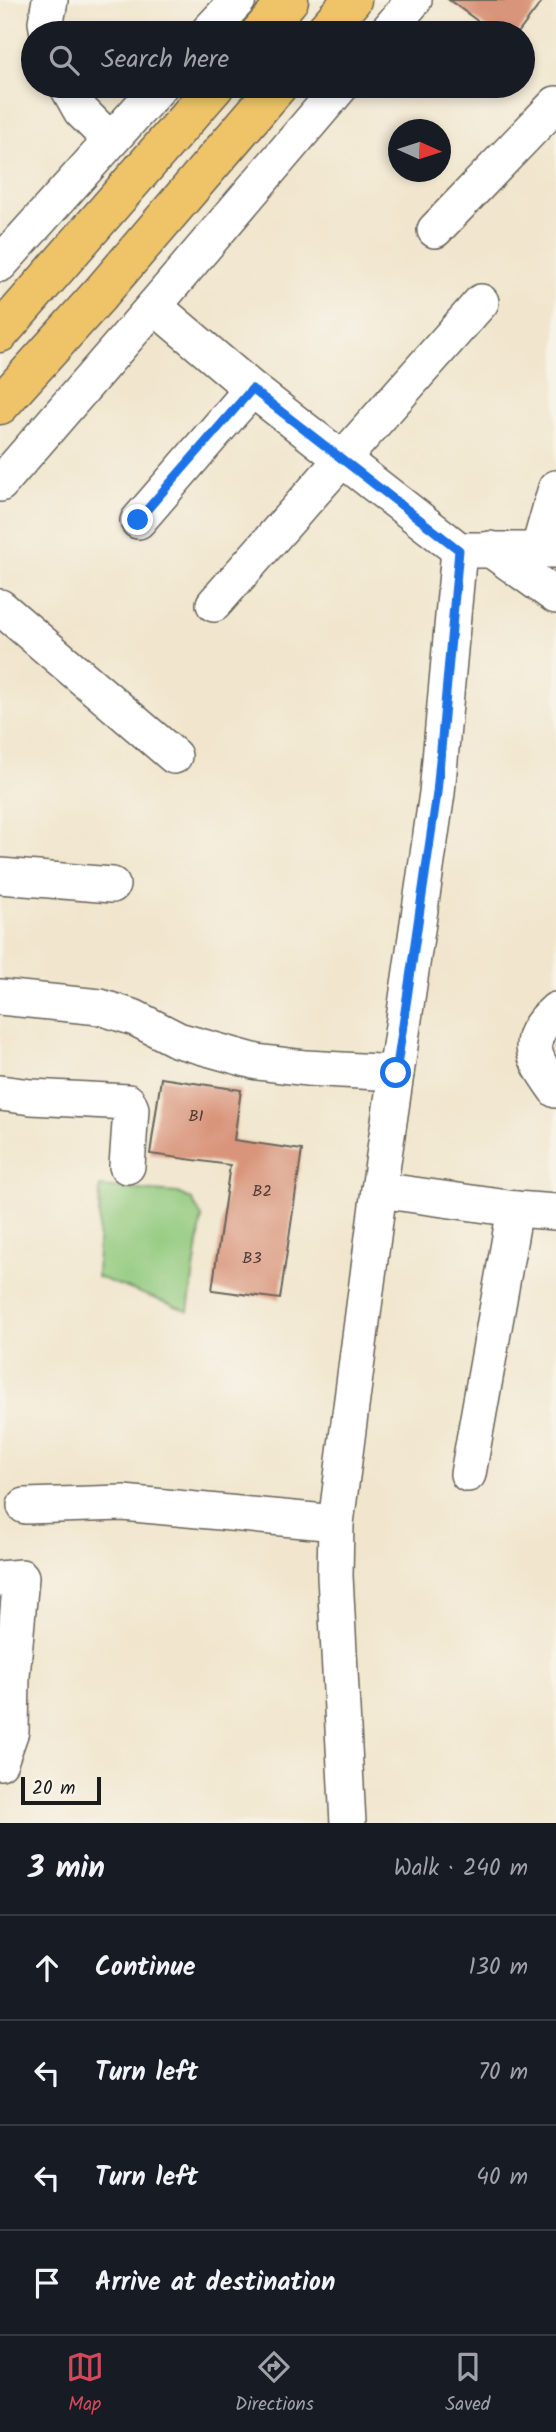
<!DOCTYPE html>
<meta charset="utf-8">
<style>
:root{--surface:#171b24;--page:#20242c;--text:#f1f3f6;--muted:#9ea1a6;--line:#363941;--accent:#d1495b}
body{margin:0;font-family:Kalam,sans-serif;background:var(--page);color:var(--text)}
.compass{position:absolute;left:388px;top:119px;width:63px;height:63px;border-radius:50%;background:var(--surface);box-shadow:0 4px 10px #0003;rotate:93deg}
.scale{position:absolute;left:21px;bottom:18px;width:80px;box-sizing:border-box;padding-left:7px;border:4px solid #1c1c1c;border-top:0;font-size:19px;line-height:24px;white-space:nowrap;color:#1c1c1c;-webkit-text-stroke:5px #f7f3e8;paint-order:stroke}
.stop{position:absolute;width:21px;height:21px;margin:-16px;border:5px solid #1a73e8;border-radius:50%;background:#fff}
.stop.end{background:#1a73e8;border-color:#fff;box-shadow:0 2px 7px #0008}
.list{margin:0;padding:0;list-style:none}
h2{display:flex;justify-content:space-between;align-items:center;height:91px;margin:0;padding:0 28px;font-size:30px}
h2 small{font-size:23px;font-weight:400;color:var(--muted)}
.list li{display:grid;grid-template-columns:46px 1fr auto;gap:21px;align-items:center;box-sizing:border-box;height:105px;padding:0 28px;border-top:2px solid var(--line)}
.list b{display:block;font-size:26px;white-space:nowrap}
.list em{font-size:23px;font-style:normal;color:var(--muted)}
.icon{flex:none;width:38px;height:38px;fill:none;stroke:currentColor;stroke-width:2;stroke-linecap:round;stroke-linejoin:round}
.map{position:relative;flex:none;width:556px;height:1823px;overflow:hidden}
.search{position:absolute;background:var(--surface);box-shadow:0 4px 10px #0003;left:21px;right:21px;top:21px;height:77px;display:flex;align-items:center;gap:18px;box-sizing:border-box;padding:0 24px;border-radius:38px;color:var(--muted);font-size:26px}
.sheet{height:511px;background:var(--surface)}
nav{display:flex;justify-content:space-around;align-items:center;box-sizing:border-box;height:98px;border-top:2px solid var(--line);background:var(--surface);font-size:19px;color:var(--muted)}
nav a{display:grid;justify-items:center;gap:4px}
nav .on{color:var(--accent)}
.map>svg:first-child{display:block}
.green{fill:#92ca7e;stroke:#57734d;stroke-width:2}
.building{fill:#d9957b}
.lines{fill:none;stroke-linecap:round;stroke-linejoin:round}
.minor-casing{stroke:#67635a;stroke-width:38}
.highway-casing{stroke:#67635a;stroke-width:41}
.minor{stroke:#fff;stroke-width:35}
.highway{stroke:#efc469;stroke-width:38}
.route{stroke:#1a73e8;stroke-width:9}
.labels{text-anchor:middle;stroke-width:7;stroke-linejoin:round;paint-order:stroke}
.number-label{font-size:16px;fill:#4b3a34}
</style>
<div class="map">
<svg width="556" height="1823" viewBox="0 0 556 1823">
<rect width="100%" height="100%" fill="#f7f3e8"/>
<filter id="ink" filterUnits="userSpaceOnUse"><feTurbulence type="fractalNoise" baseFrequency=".0143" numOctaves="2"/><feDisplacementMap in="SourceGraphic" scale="14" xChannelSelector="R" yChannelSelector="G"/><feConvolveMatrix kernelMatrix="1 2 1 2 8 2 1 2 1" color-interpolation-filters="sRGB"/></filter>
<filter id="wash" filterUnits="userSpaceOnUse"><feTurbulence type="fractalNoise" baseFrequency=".00686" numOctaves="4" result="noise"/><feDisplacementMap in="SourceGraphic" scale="28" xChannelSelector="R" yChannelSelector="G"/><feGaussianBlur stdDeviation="1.57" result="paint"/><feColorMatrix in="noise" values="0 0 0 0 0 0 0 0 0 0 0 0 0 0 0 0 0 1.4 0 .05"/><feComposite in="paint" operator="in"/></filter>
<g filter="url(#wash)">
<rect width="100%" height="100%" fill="#f1e6cd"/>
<path class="green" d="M100,1187L178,1193L192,1200L202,1217L188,1311L97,1277Z"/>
<g id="blocks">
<g class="building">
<path d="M449,0H543L518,33H494Z"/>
<path d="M161,1078L241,1090L234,1140L302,1150L280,1299L212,1290L230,1165L150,1154Z"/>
</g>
</g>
</g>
<g filter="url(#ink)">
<use href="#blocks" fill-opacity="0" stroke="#67635a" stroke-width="2"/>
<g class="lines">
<g class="minor-casing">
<g id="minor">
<path d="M48,33L46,22L50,0"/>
<path d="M207,33L238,0"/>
<path d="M386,33L414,0"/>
<path d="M67,86L81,111L110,140"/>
<path d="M435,230L556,104"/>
<path d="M0,264L160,86"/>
<path d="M154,306L252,389L459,550H556"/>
<path d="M0,484L154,306L341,86"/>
<path d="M138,521L252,389"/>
<path d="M539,548L556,488"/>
<path d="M490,549L556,596"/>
<path d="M214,604L481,302"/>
<path d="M0,607L174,756"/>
<path d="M0,876L112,885"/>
<path d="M0,997L100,1007L135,1018L178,1040L257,1062L306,1068L396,1073"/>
<path d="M556,1010C521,1041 533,1057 556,1090"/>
<path d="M0,1093L31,1097L128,1102L131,1109L127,1166"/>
<path d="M379,1190L515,1209L556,1212"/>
<path d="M468,1474L515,1209"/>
<path d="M25,1506L123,1503L336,1523"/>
<path d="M0,1579L21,1577L12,1676L11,1731L0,1762"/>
<path d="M348,1823L335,1576L336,1523L379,1190L437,793L459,550"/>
</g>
</g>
<g class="highway-casing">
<g id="highway">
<path d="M260,33L289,0"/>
<path d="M323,33L352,0"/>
<path d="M0,333L215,86"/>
<path d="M0,405L100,294L278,86"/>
</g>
</g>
<use href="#minor" class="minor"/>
<use href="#highway" class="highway"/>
</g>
</g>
<g class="lines" filter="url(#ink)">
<path class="route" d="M138,520L252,389L459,550L437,793L396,1073"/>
</g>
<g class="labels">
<g class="number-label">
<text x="196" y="1121">B1</text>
<text x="262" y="1196">B2</text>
<text x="252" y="1263">B3</text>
</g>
</g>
</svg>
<svg class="compass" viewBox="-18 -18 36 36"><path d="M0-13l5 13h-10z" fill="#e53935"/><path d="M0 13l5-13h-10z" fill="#9ea1a6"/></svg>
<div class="scale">20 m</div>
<div class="stop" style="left:396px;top:1073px"></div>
<div class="stop end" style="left:138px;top:520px"></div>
<div class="search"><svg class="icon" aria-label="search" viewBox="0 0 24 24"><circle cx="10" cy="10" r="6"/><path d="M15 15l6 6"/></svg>Search here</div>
</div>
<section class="sheet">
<h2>3 min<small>Walk · 240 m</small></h2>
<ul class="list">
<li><svg class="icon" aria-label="ahead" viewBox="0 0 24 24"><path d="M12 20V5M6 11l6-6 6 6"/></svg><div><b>Continue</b></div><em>130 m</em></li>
<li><svg class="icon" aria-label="left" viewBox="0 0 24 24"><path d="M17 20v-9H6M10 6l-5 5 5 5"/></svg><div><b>Turn left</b></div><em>70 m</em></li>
<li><svg class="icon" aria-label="left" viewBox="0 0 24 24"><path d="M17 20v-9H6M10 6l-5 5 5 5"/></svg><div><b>Turn left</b></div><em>40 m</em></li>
<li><svg class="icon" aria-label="arrive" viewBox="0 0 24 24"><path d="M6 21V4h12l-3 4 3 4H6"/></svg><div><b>Arrive at destination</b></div></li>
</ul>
</section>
<nav>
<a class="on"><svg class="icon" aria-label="map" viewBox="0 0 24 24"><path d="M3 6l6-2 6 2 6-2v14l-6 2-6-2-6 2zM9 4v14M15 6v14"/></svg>Map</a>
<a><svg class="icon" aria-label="directions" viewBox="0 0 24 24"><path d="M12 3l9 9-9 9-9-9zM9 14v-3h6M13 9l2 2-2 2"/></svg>Directions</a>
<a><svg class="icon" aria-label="saved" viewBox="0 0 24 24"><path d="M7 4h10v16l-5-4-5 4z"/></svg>Saved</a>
</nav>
